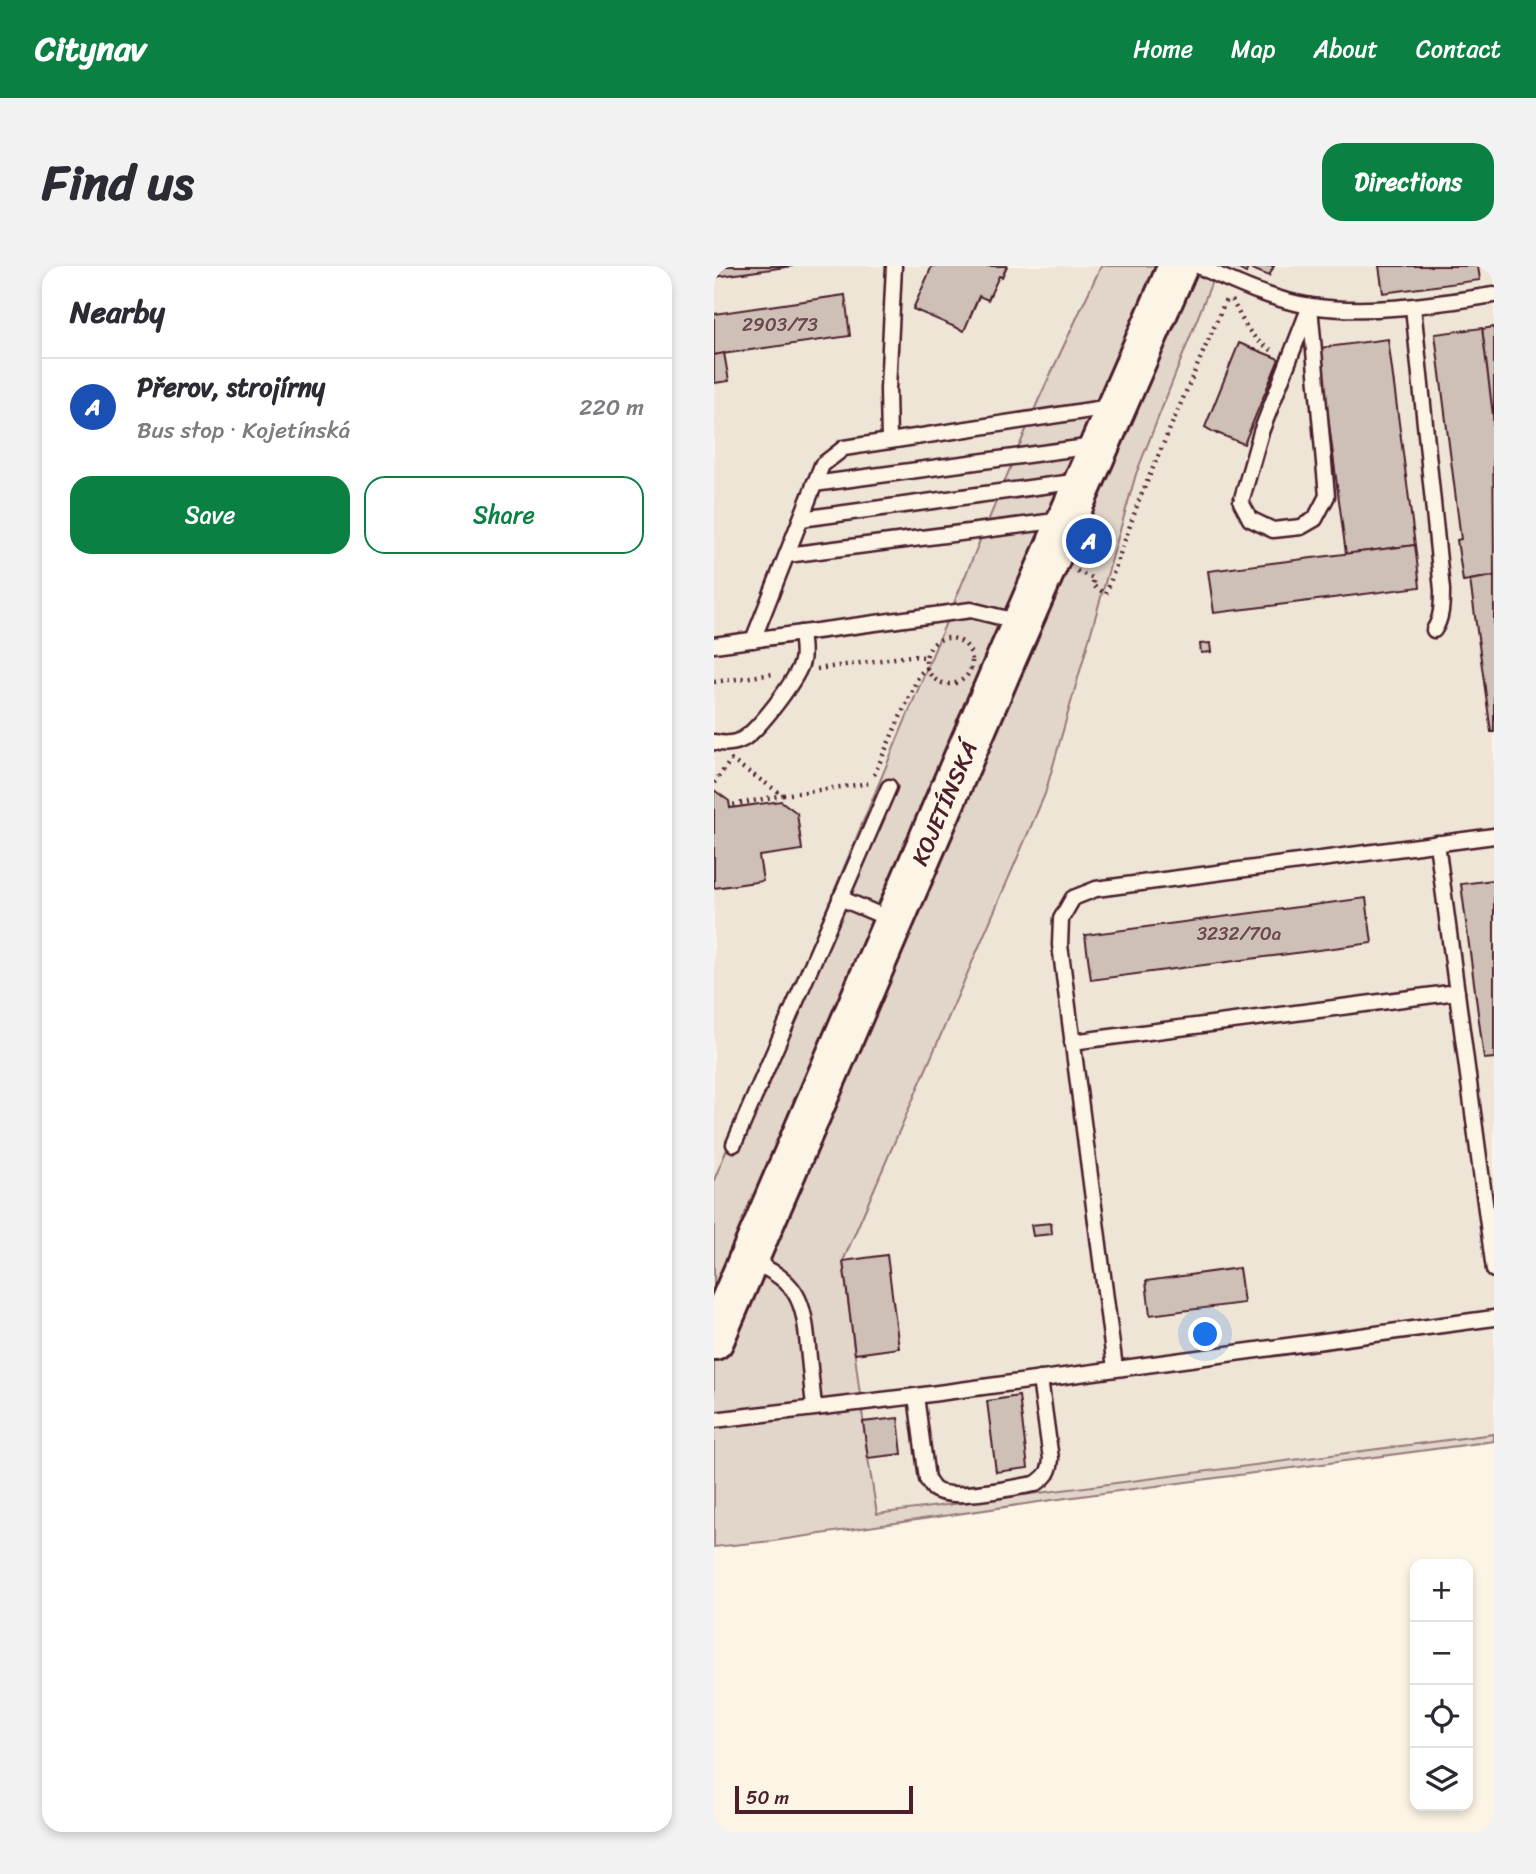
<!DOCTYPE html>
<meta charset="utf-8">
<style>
:root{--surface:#fff;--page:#f2f2f3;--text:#2b2b33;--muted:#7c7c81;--line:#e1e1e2;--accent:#0b8043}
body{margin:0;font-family:Sriracha,sans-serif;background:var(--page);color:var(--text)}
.controls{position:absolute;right:21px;bottom:21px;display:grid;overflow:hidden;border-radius:14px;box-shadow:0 4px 10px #0003}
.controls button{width:63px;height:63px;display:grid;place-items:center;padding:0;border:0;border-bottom:2px solid var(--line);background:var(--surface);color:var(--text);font:35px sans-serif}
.scale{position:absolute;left:21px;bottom:18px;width:178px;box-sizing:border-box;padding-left:7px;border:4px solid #4a1f2b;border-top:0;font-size:19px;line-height:24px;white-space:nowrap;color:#4a1f2b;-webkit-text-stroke:5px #fcf5e5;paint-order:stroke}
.you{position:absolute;left:492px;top:1069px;width:24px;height:24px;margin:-18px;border:5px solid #fff;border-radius:50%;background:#1a73e8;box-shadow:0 0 0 10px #1a73e833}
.badge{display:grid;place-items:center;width:46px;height:46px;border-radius:50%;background:var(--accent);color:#fff;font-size:23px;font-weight:700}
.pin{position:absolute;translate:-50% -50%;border:4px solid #fff;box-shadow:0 2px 7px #0006}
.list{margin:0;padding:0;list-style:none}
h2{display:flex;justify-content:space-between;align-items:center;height:91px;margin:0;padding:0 28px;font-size:30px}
h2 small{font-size:23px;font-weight:400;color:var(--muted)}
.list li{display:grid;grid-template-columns:46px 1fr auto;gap:21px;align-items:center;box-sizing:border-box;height:98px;padding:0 28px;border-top:2px solid var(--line)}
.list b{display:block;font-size:26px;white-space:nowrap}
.list p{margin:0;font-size:23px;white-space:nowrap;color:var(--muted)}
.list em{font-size:23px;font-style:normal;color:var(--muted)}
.actions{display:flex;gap:14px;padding:21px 28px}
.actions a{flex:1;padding:16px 0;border:2px solid var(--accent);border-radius:21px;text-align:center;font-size:24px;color:var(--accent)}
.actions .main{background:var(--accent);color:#fff}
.icon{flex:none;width:38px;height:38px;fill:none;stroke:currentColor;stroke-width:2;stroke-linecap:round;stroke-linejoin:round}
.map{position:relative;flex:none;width:780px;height:1566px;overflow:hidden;border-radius:21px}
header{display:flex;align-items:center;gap:42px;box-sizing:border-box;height:98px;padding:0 35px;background:var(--accent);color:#fff}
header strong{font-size:33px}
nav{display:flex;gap:38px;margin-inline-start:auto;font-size:24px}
.intro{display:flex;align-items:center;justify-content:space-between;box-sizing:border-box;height:168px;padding:0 42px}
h1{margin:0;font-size:49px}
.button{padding:18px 32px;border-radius:21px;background:var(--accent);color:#fff;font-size:24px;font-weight:700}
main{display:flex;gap:42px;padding:0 42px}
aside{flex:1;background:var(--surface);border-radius:21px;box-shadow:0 4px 10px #0003}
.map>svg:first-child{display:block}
.built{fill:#eee5d7}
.green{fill:#e2d5ca;stroke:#967a7a;stroke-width:2}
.building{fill:#cfc0b7;stroke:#4a1f2b;stroke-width:2}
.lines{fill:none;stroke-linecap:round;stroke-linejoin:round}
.service-casing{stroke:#4a1f2b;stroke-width:19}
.secondary-casing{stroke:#4a1f2b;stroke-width:44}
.path{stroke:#4a1f2b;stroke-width:4.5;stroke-dasharray:2 5;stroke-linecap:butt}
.service{stroke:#fcf5e5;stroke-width:14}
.secondary{stroke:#fcf5e5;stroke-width:38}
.labels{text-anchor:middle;stroke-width:7;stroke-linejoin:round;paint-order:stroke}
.number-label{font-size:19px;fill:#6b474e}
.street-label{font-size:23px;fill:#4a1f2b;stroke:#fcf5e5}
</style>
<header>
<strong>Citynav</strong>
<nav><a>Home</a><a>Map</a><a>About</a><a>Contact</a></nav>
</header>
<div class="intro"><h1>Find us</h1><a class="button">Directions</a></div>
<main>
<aside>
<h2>Nearby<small></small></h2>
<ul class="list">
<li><span class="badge" style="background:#1a4fb4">A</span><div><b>Přerov, strojírny</b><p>Bus stop · Kojetínská</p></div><em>220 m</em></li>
</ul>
<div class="actions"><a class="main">Save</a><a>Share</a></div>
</aside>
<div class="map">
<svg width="780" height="1566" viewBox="0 0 780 1566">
<rect width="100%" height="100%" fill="#fcf5e5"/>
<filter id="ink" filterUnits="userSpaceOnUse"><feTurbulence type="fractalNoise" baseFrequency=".0143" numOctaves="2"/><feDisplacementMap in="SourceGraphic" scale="14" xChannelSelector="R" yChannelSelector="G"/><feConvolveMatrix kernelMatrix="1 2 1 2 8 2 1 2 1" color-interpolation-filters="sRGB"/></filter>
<g filter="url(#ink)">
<g class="built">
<path d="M0,0H387L324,135L0,914Z"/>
<path d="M504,0H780V1168L163,1249L154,1192L129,995L331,528L422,208Z"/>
</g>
<path class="green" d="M387,0H504L422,208L331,528L129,995L154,1192L163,1248L780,1168V1175L352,1232L59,1275L0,1281V914L324,135Z"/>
<g class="building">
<path d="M0,0H79L0,11Z"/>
<path d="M218,0H293L288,11L285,10L274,34L265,30L250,65L199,43Z"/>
<path d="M524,0H560L555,10L534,1L532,7L523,2Z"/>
<path d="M665,0H764L766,14L669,27Z"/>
<path d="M131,29L136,70L0,89V48Z"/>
<path d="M780,61V167L768,63Z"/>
<path d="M768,62L779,149L780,310L749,315L743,274L747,273L721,68Z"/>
<path d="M674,73L701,279L632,288L605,82Z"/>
<path d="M525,77L565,93L530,178L503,167V168L491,161Z"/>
<path d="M10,87L15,115L0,117V89Z"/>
<path d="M701,279L706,321L500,347L494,305Z"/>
<path d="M780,310V466H777L756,314Z"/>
<path d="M496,377L497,386L487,387L486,378Z"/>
<path d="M0,524L15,535L16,542L67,535L83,547L88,584L45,590L49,615L0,622Z"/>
<path d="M780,614V792L770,793L747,618Z"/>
<path d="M652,632L658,677L377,714L371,669Z"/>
<path d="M337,957L338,968L319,970L317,959Z"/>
<path d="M173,989L185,1082L141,1088L129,995Z"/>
<path d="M525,1002L530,1037L436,1049L432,1015Z"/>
<path d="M305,1130L314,1202L282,1206L273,1135Z"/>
<path d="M184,1152L188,1188L154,1192L149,1156Z"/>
</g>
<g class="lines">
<g class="service-casing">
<g id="service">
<path d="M484,0C520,16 557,34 597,40C657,49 720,38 780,29"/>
<path d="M596,40L613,230L601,253L587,261L559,264L536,253L527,236L547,166Z"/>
<path d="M699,41L728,324C728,338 728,352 720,364"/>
<path d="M175,175L174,123L180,0"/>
<path d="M100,218L380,180"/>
<path d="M87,253L366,215"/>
<path d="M73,289L349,254"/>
<path d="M39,374L108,199L130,182L396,141"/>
<path d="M0,379L257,344L306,356"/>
<path d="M0,476C9,478 19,478 27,474C42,468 85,411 88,395C90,386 88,376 87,367"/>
<path d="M723,577L780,1004"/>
<path d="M126,632L178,654"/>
<path d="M358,776L743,726"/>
<path d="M20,878L175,521"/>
<path d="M36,995C83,1014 90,1033 94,1082C96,1102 98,1121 100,1141"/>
<path d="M401,1102L346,679L347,653L359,632L382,623L780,570"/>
<path d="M202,1130L213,1213C215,1216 217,1220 220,1223C237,1236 300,1221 321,1218C332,1211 336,1206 337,1193L326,1113"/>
<path d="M0,1154L202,1130L780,1052"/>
</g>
</g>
<g class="secondary-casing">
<g id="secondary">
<path id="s1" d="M0,1074L290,398L464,0"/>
</g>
</g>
<g class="path">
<path d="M518,34C529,55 537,75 560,85"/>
<path d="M363,305L380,313L378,319L392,328L425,234L513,31"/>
<circle cx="235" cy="395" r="23"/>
<path d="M103,403L196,390L213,391"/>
<path d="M0,416L59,408"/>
<path d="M160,509L205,409L213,401"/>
<path d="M0,517L17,494L69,529L18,539"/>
<path d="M69,529L156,517"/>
</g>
<use href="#service" class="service"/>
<use href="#secondary" class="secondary"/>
</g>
</g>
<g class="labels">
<g class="number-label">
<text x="66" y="65">2903/73</text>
<text x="525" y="674">3232/70a</text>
</g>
<g class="street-label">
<text dy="8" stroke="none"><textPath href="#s1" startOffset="584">KOJETÍNSKÁ</textPath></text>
</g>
</g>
</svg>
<div class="controls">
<button>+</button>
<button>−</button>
<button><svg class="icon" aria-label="locate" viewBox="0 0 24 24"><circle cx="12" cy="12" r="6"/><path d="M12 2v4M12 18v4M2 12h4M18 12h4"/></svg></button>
<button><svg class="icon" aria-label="layers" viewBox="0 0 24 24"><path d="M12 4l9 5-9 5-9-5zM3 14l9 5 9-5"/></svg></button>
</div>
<div class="scale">50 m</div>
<div class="you"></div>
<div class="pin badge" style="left:375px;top:275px;background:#1a4fb4">A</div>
</div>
</main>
